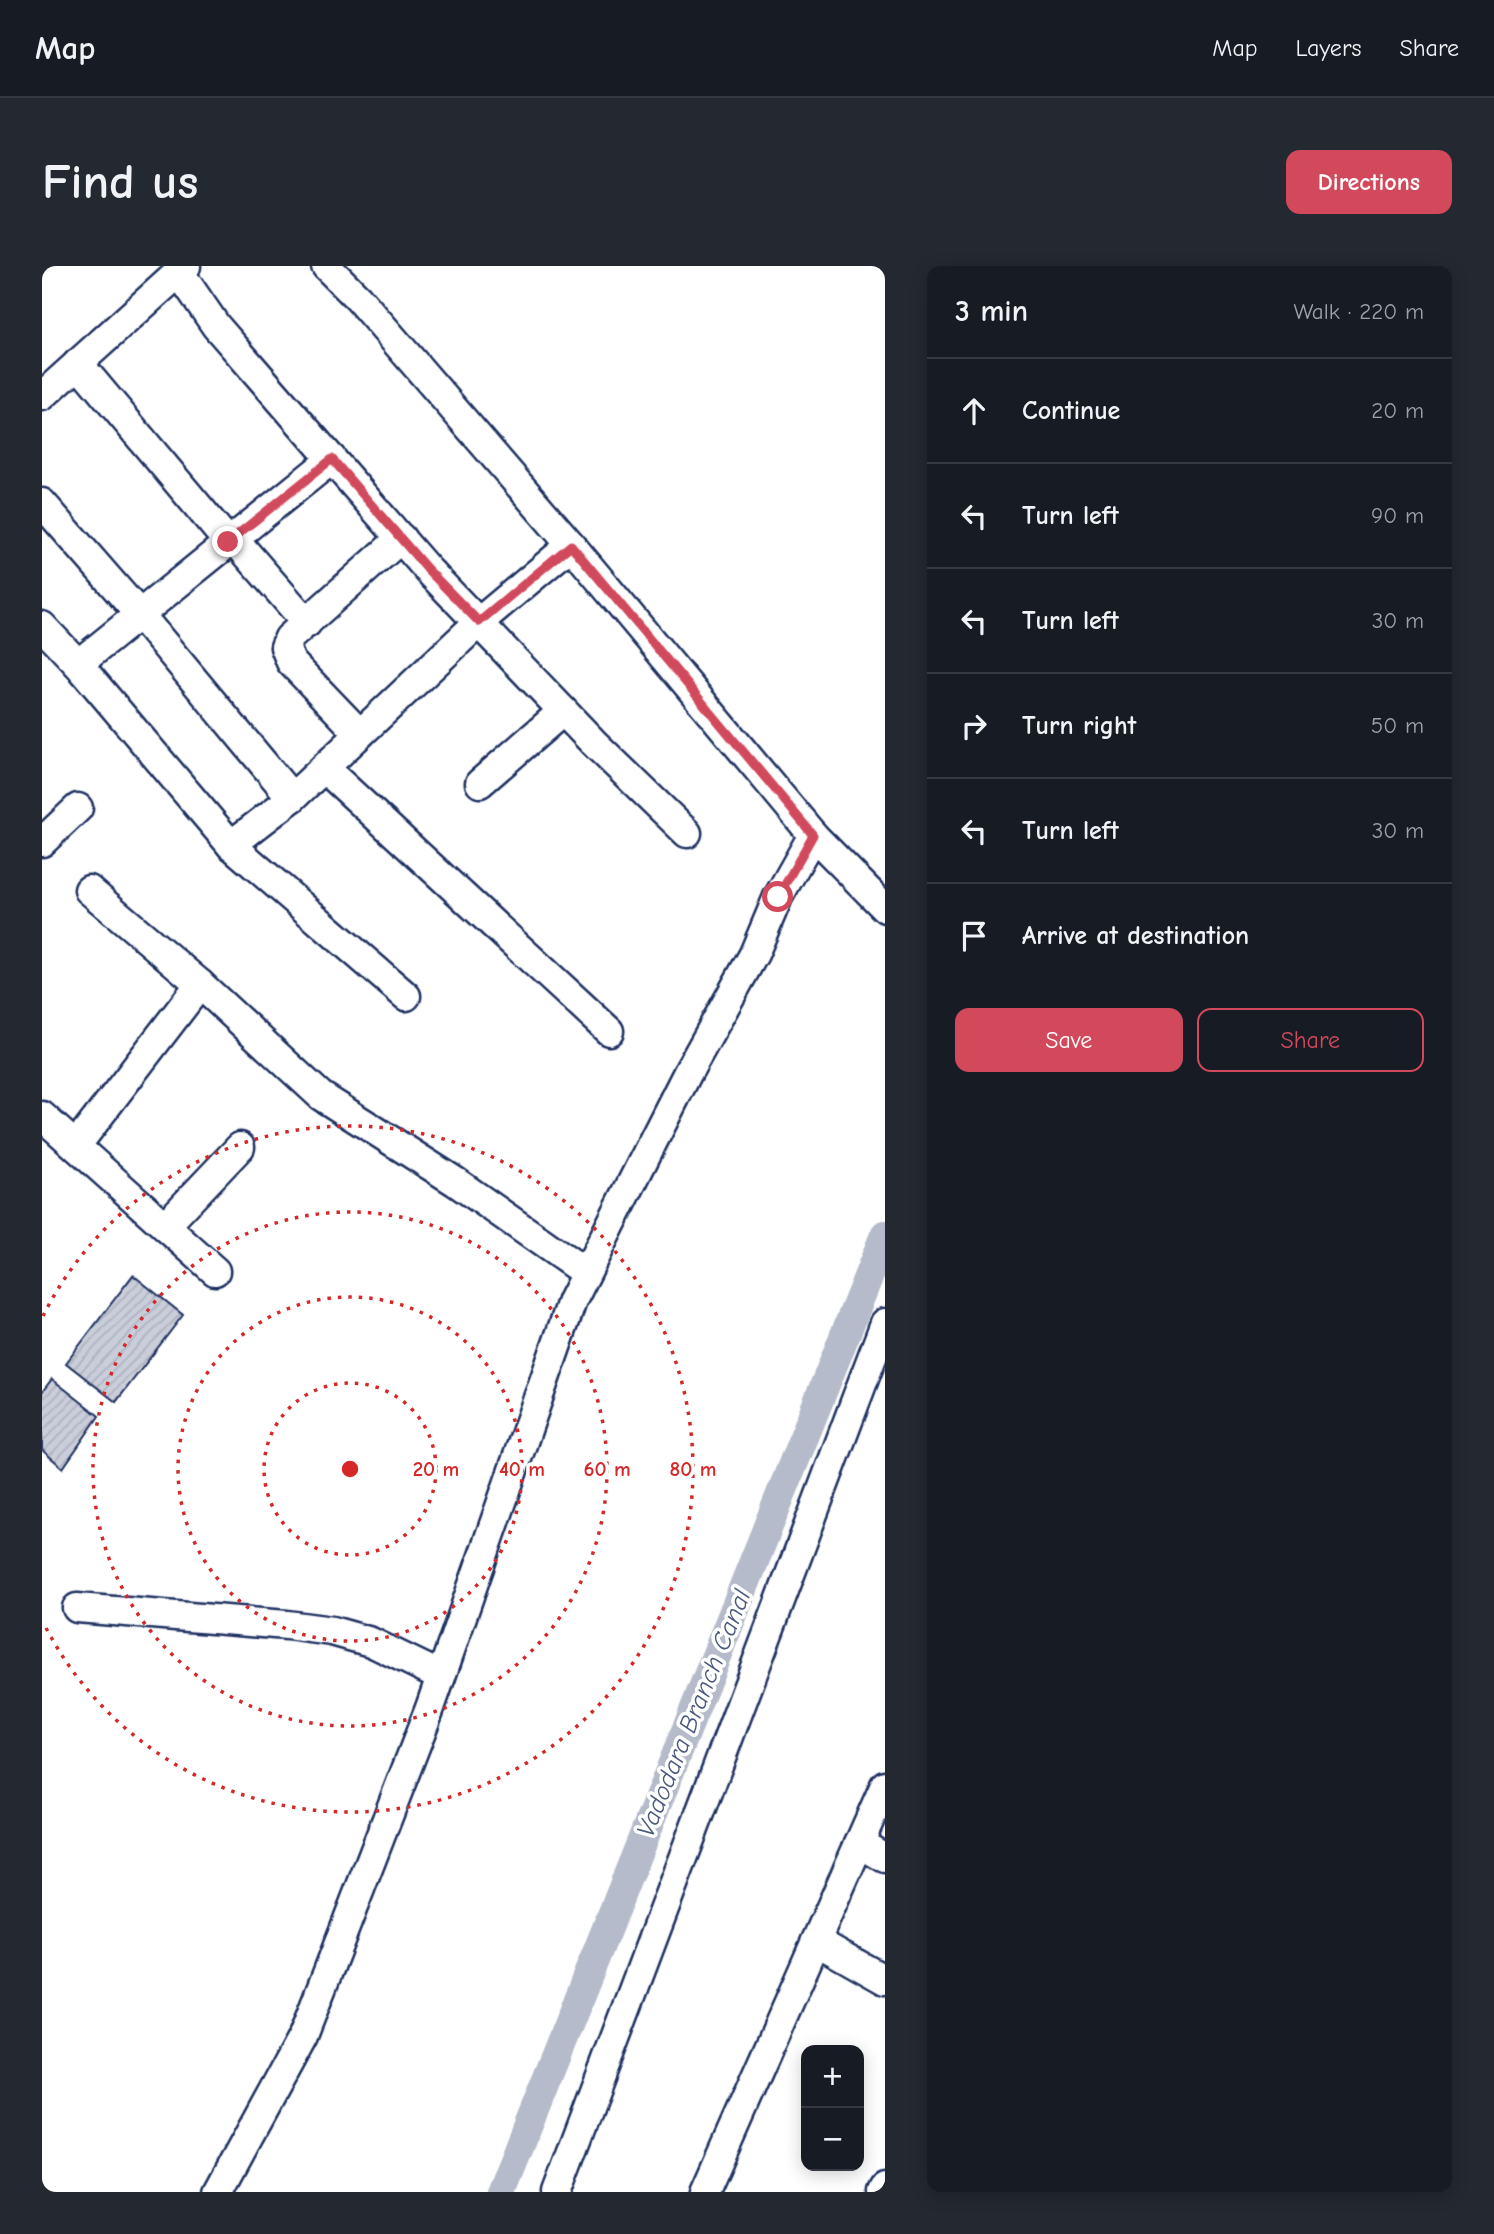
<!DOCTYPE html>
<meta charset="utf-8">
<style>
:root{--surface:#171b24;--page:#242831;--text:#f1f3f6;--muted:#9ea1a6;--line:#363941;--accent:#d1495b}
body{margin:0;font-family:"Comic Neue",sans-serif;background:var(--page);color:var(--text)}
.controls{position:absolute;right:21px;bottom:21px;display:grid;overflow:hidden;border-radius:14px;box-shadow:0 4px 18px #0003}
.controls button{width:63px;height:63px;display:grid;place-items:center;padding:0;border:0;border-bottom:2px solid var(--line);background:var(--surface);color:var(--text);font:35px sans-serif}
.stop{position:absolute;width:21px;height:21px;margin:-16px;border:5px solid #d1495b;border-radius:50%;background:#fff}
.stop.end{background:#d1495b;border-color:#fff;box-shadow:0 2px 7px #0008}
.list{margin:0;padding:0;list-style:none}
h2{display:flex;justify-content:space-between;align-items:center;height:91px;margin:0;padding:0 28px;font-size:30px}
h2 small{font-size:23px;font-weight:400;color:var(--muted)}
.list li{display:grid;grid-template-columns:46px 1fr auto;gap:21px;align-items:center;box-sizing:border-box;height:105px;padding:0 28px;border-top:2px solid var(--line)}
.list b{display:block;font-size:26px;white-space:nowrap}
.list em{font-size:23px;font-style:normal;color:var(--muted)}
.actions{display:flex;gap:14px;padding:21px 28px}
.actions a{flex:1;padding:16px 0;border:2px solid var(--accent);border-radius:14px;text-align:center;font-size:24px;color:var(--accent)}
.actions .main{background:var(--accent);color:#fff}
.icon{flex:none;width:38px;height:38px;fill:none;stroke:currentColor;stroke-width:2;stroke-linecap:round;stroke-linejoin:round}
.map{position:relative;flex:none;width:843px;height:1926px;overflow:hidden;border-radius:14px}
header{display:flex;align-items:center;gap:42px;box-sizing:border-box;height:98px;padding:0 35px;background:var(--surface);border-bottom:2px solid var(--line)}
header strong{font-size:33px}
nav{display:flex;gap:38px;margin-inline-start:auto;font-size:24px}
.intro{display:flex;align-items:center;justify-content:space-between;box-sizing:border-box;height:168px;padding:0 42px}
h1{margin:0;font-size:49px}
.button{padding:18px 32px;border-radius:14px;background:var(--accent);color:#fff;font-size:24px;font-weight:700}
main{display:flex;gap:42px;padding:0 42px}
aside{flex:1;background:var(--surface);border-radius:14px;box-shadow:0 4px 18px #0003}
.map>svg:first-child{display:block}
.lines{fill:none;stroke-linecap:round;stroke-linejoin:round}
.canal{stroke:#b5bbca;stroke-width:30}
.building{fill:url(#building-hatch);stroke:#1b2f5e;stroke-width:2}
.minor-casing{stroke:#1b2f5e;stroke-width:33}
.minor{stroke:#fff;stroke-width:28}
.route{stroke:#d1495b;stroke-width:9}
.ring{fill:none;stroke:#d62828;stroke-width:3.5;stroke-dasharray:3.5 7}
.labels{text-anchor:middle;stroke-width:7;stroke-linejoin:round;paint-order:stroke}
.water-label{font-size:26px;font-style:italic;fill:#49597e;stroke:#fff}
.centre{fill:#d62828;stroke:#fff;stroke-width:3.5}
.ring-label{font-size:21px;text-anchor:middle;font-weight:bold;fill:#d62828;stroke:#fff;stroke-width:7;stroke-linejoin:round;paint-order:stroke}
</style>
<header>
<strong>Map</strong>
<nav><a>Map</a><a>Layers</a><a>Share</a></nav>
</header>
<div class="intro"><h1>Find us</h1><a class="button">Directions</a></div>
<main>
<div class="map">
<svg width="843" height="1926" viewBox="0 0 843 1926">
<defs>
<pattern id="building-hatch" width="6" height="6" patternUnits="userSpaceOnUse" patternTransform="scale(1.75)"><rect width="6" height="6" fill="#caceda"/><path d="M-1 1l2-2M0 6l6-6M5 7l2-2" fill="none" stroke="#adb1be"/></pattern>
</defs>
<rect width="100%" height="100%" fill="#fff"/>
<filter id="ink" filterUnits="userSpaceOnUse"><feTurbulence type="fractalNoise" baseFrequency=".0143" numOctaves="2"/><feDisplacementMap in="SourceGraphic" scale="14" xChannelSelector="R" yChannelSelector="G"/><feConvolveMatrix kernelMatrix="1 2 1 2 8 2 1 2 1" color-interpolation-filters="sRGB"/></filter>
<g filter="url(#ink)">
<g class="lines">
<path class="canal" d="M459,1926L843,969"/>
</g>
<g class="building">
<path d="M91,1009L141,1049L74,1136L24,1097Z"/>
<path d="M10,1113L57,1150L21,1202L0,1184V1126Z"/>
</g>
<g class="lines">
<g class="minor-casing">
<g id="minor">
<path d="M284,0L316,32L529,279L771,569L843,642"/>
<path d="M137,6L174,60L386,304L551,476L645,567"/>
<path d="M36,97L186,276"/>
<path d="M0,130L144,0"/>
<path d="M0,237L97,348L250,532"/>
<path d="M191,272L265,357"/>
<path d="M0,360L36,398L189,579L250,532L437,356L529,279"/>
<path d="M36,398L290,193"/>
<path d="M318,468L249,396L243,381L247,372L359,272"/>
<path d="M282,502L567,765"/>
<path d="M438,517L521,445"/>
<path d="M0,576L36,542"/>
<path d="M189,579L364,730"/>
<path d="M158,718L279,830L414,916L544,1007"/>
<path d="M0,850L173,1005"/>
<path d="M34,880L158,718L47,624"/>
<path d="M123,960L198,881"/>
<path d="M35,1342L245,1359L290,1365L329,1376L399,1410"/>
<path d="M817,1577L843,1592"/>
<path d="M774,1675L843,1714"/>
<path d="M176,1926L261,1770L388,1442L530,1035L646,806L712,688L736,631L771,569"/>
<path d="M515,1926L843,1057"/>
<path d="M663,1926L843,1519"/>
<path d="M841,1926L843,1922"/>
</g>
</g>
<use href="#minor" class="minor"/>
</g>
</g>
<g class="lines" filter="url(#ink)">
<path class="route" d="M186,276L290,193L386,304L437,356L529,279L771,569L736,631"/>
</g>
<g class="ring">
<circle cx="308" cy="1203" r="86"/>
<circle cx="308" cy="1203" r="172"/>
<circle cx="308" cy="1203" r="257"/>
<path d="M1 1050A343 343 0 1 1 1 1356"/>
</g>
<g class="labels">
<g class="water-label">
<text transform="translate(651 1447) rotate(-68)" y="9">Vadodara Branch Canal</text>
</g>
</g>
<circle cx="308" cy="1203" r="10" class="centre"/>
<g class="ring-label">
<text x="394" y="1210">20 m</text>
<text x="480" y="1210">40 m</text>
<text x="565" y="1210">60 m</text>
<text x="651" y="1210">80 m</text>
</g>
</svg>
<div class="controls">
<button>+</button>
<button>−</button>
</div>
<div class="stop" style="left:736px;top:631px"></div>
<div class="stop end" style="left:186px;top:276px"></div>
</div>
<aside>
<h2>3 min<small>Walk · 220 m</small></h2>
<ul class="list">
<li><svg class="icon" aria-label="ahead" viewBox="0 0 24 24"><path d="M12 20V5M6 11l6-6 6 6"/></svg><div><b>Continue</b></div><em>20 m</em></li>
<li><svg class="icon" aria-label="left" viewBox="0 0 24 24"><path d="M17 20v-9H6M10 6l-5 5 5 5"/></svg><div><b>Turn left</b></div><em>90 m</em></li>
<li><svg class="icon" aria-label="left" viewBox="0 0 24 24"><path d="M17 20v-9H6M10 6l-5 5 5 5"/></svg><div><b>Turn left</b></div><em>30 m</em></li>
<li><svg class="icon" aria-label="right" viewBox="0 0 24 24"><path d="M7 20v-9h11M14 6l5 5-5 5"/></svg><div><b>Turn right</b></div><em>50 m</em></li>
<li><svg class="icon" aria-label="left" viewBox="0 0 24 24"><path d="M17 20v-9H6M10 6l-5 5 5 5"/></svg><div><b>Turn left</b></div><em>30 m</em></li>
<li><svg class="icon" aria-label="arrive" viewBox="0 0 24 24"><path d="M6 21V4h12l-3 4 3 4H6"/></svg><div><b>Arrive at destination</b></div></li>
</ul>
<div class="actions"><a class="main">Save</a><a>Share</a></div>
</aside>
</main>
